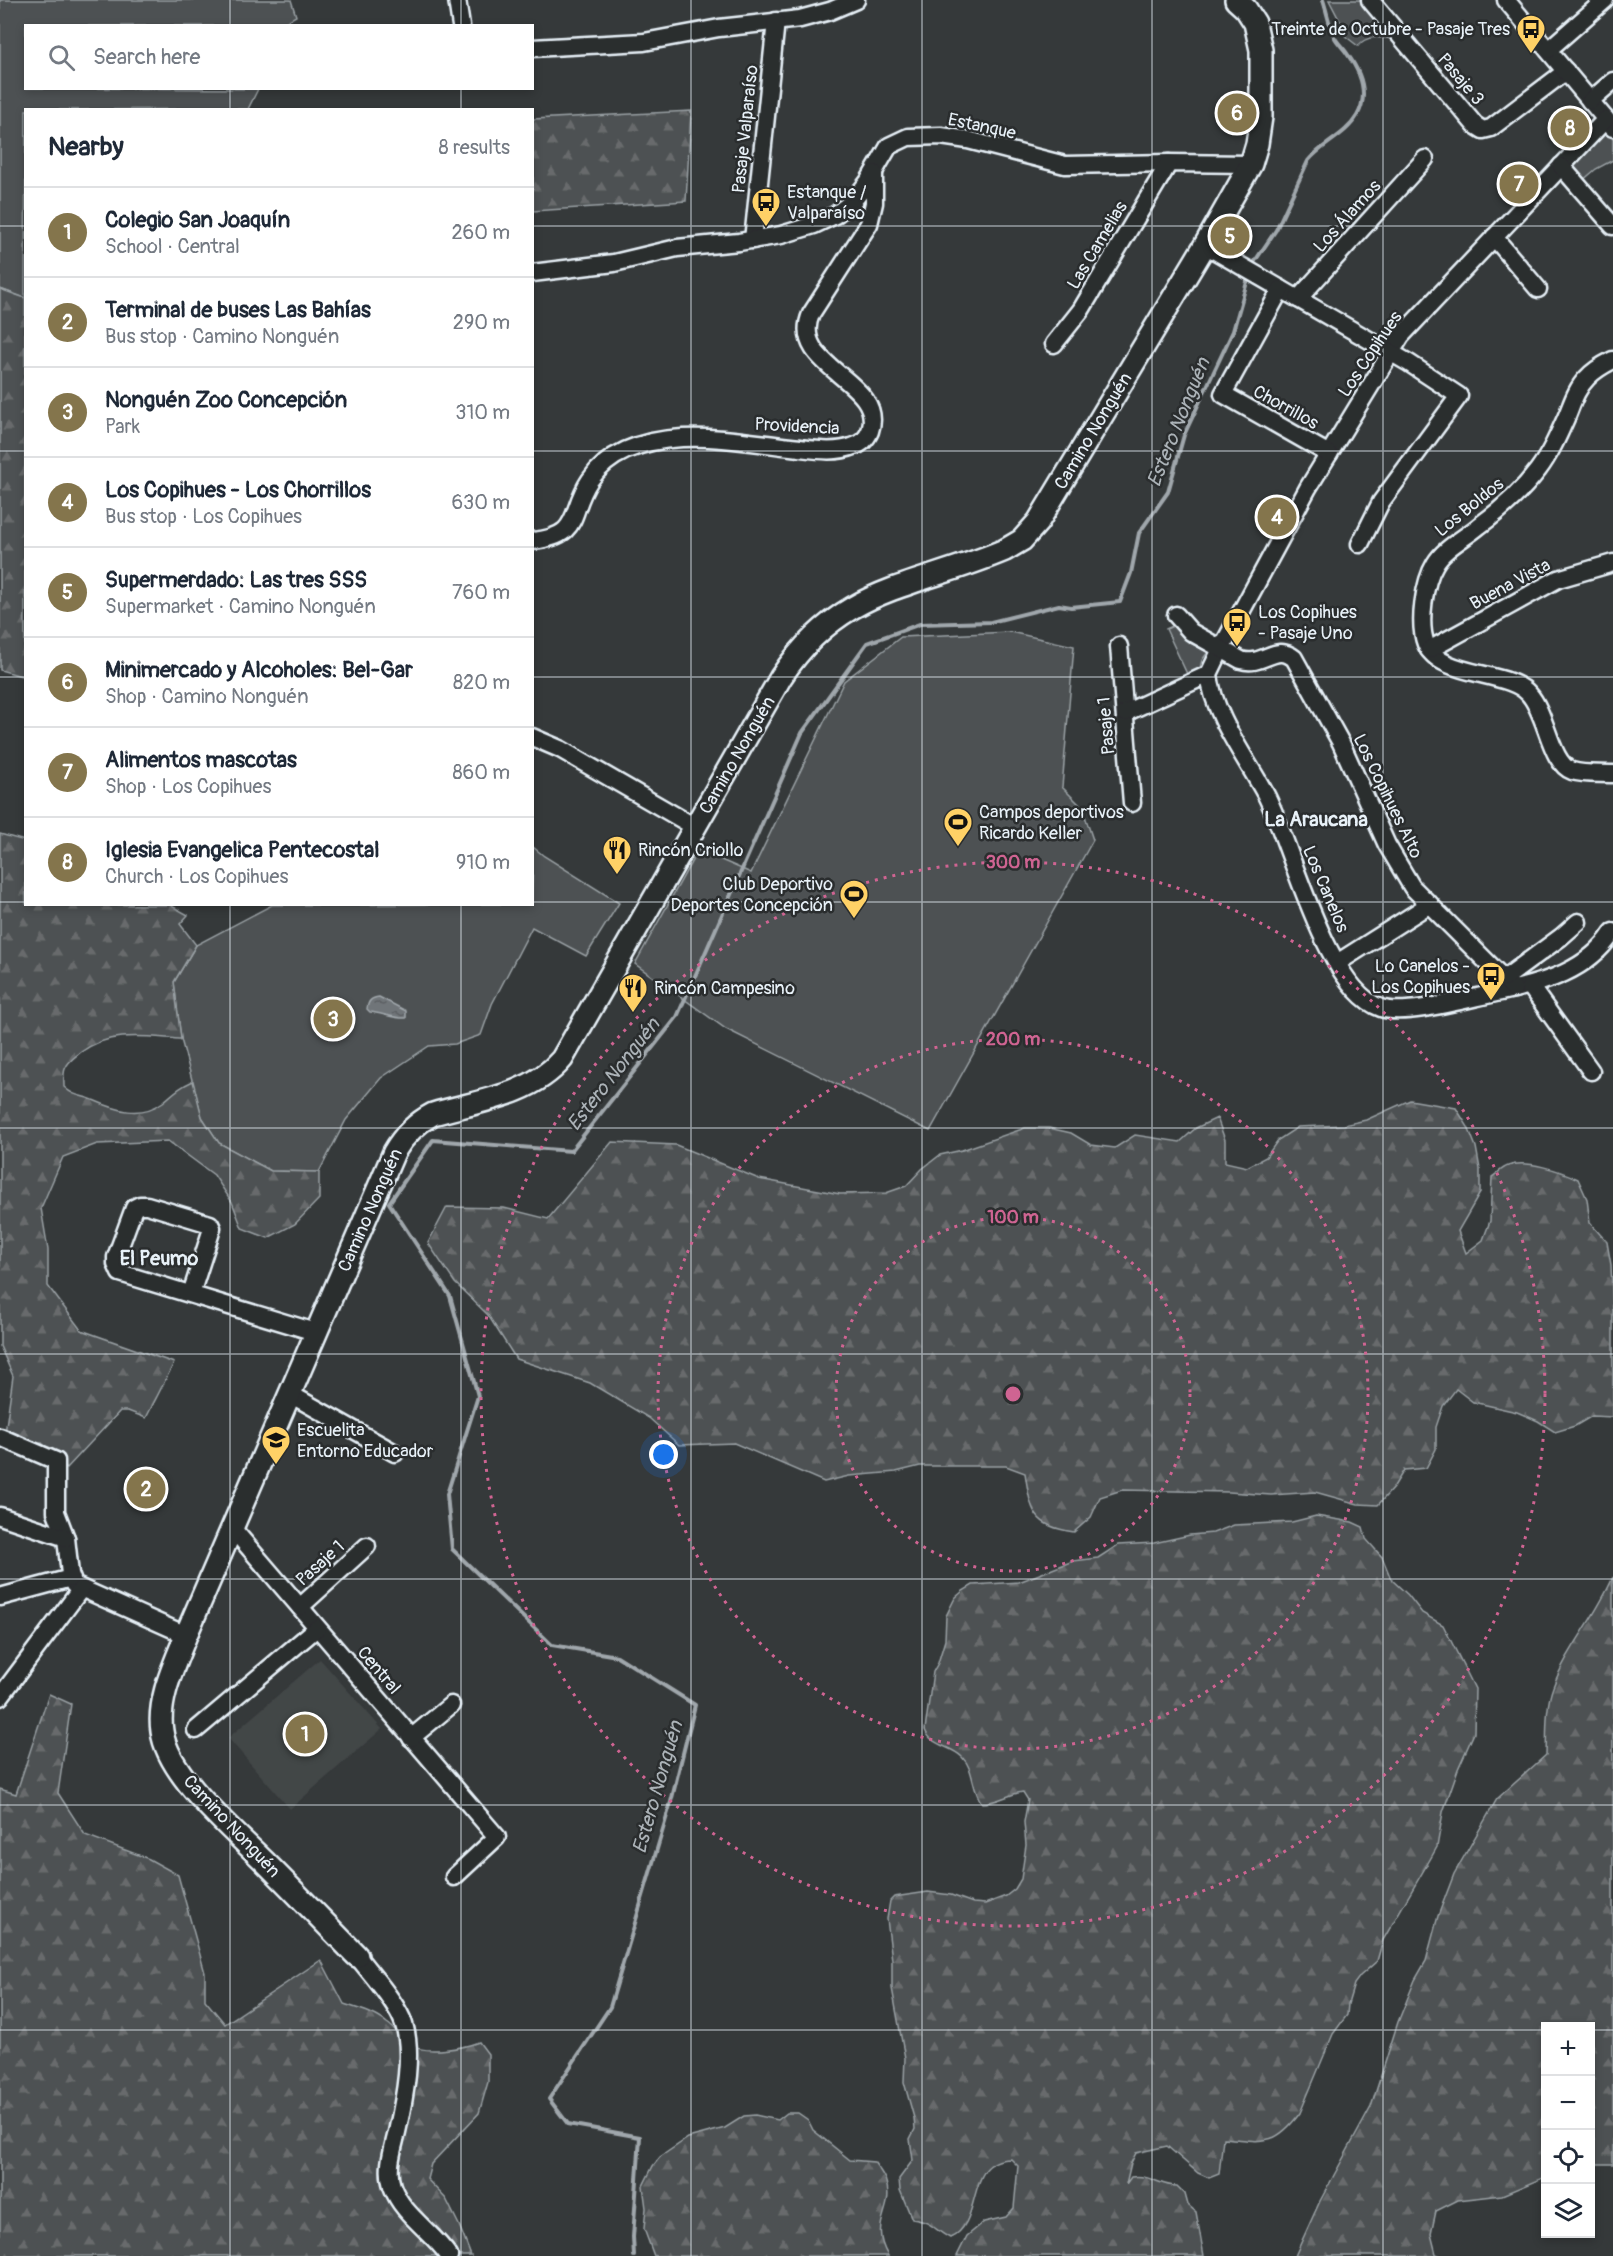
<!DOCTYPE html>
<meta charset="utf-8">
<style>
:root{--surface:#fff;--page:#f2f2f3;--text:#1f2937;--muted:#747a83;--line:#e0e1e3;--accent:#84754c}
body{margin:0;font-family:Pangolin,sans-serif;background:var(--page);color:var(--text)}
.controls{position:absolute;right:18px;bottom:18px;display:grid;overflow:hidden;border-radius:0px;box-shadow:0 3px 9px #0003}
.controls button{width:54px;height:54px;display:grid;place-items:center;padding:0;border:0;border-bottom:2px solid var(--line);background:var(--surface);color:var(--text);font:30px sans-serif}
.you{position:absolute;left:664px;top:1455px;width:21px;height:21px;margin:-15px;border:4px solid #fff;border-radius:50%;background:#1a73e8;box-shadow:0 0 0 9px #1a73e833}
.badge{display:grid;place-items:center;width:39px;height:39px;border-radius:50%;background:var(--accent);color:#fff;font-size:20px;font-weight:700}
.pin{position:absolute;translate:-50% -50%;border:3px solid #fff;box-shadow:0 2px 6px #0006}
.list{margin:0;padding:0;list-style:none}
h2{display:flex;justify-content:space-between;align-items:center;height:78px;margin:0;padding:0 24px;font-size:26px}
h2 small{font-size:20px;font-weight:400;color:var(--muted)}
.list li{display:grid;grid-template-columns:39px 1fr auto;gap:18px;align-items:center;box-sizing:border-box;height:90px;padding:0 24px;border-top:2px solid var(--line)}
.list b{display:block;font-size:22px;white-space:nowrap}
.list p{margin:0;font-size:20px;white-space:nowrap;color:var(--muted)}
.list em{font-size:20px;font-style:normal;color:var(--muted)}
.icon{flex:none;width:33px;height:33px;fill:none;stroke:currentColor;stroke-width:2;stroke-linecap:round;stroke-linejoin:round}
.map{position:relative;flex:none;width:1613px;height:2256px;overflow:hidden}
.search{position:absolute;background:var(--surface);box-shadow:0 3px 9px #0003;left:24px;top:24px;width:510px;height:66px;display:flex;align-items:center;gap:15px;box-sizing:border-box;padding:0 21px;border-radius:0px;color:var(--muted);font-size:22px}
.panel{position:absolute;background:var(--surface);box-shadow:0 3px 9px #0003;left:24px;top:108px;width:510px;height:798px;border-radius:0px}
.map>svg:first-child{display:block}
.built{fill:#424647}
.green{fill:#4d5152;stroke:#9aa1a5;stroke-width:1.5}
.forest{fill:url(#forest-firs);stroke:#9aa1a5;stroke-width:1.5}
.water{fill:url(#water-ripples);stroke:#a0a7ac;stroke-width:1.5}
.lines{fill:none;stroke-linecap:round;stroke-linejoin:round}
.stream{stroke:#a0a7ac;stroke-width:4}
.minor-casing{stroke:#e8f1f8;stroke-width:21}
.major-casing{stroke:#e8f1f8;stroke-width:26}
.minor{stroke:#2a2d2e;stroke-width:16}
.major{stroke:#2a2d2e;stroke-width:21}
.grid{fill:none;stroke:#e8f1f8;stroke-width:1.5;stroke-opacity:0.55}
.ring{fill:none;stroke:#cf6492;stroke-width:3;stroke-dasharray:3 6}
.labels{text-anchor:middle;stroke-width:5;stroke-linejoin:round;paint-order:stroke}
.poi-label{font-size:18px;fill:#e8f1f8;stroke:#2a2d2e;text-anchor:start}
.street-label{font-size:18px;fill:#e8f1f8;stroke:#2a2d2e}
.water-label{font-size:20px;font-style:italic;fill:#acb3b8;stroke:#2a2d2e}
.neighbourhood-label{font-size:20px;font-weight:bold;fill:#e8f1f8;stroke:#2a2d2e}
.centre{fill:#cf6492;stroke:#2a2d2e;stroke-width:3}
.ring-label{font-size:18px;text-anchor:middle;font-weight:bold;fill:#cf6492;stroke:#2a2d2e;stroke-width:5;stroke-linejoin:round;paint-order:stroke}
</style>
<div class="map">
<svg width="1613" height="2256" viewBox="0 0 1613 2256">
<defs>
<pattern id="forest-firs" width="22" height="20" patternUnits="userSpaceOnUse" patternTransform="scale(1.5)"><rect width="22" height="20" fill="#4d5152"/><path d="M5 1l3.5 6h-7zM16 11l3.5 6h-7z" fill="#676a6c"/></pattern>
<pattern id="water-ripples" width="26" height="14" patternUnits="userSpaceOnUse" patternTransform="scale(1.5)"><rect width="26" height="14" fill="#707579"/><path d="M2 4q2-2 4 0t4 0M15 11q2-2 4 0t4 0" fill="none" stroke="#5b5e62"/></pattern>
</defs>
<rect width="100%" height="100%" fill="#35393a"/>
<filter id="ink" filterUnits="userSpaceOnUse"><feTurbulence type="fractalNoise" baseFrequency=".0167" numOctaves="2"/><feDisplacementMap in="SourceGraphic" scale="12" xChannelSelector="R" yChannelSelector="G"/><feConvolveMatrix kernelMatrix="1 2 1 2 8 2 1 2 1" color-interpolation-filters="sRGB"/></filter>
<g filter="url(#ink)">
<path class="built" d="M320,1659L382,1729L290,1809L228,1738Z"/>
<g class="green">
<path d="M0,0H291L296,16L287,21L284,26H26V88L258,89L248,109L26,110L25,298L0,289Z"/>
<path d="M1329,0H1362L1392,39C1380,37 1366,35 1358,46L1345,36V31Z"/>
<path d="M1605,122L1613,133V160L1596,169L1582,181L1565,166Z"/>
<path d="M1173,626L1188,642L1208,652L1202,660L1199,672L1188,676L1166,629Z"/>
<path d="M1010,632L1074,646L1062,787L1082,807L1093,840L930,1131L726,1029L635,964L698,850L751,873L844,681L901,637Z"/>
<path d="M533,847L544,856L619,903L586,956L532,927L492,1004L481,1035L455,1044L429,1046L381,1078L346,1120L319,1172L271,1171L219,1143L202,1117L181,1039L174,982L196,945L272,905L532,904Z"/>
</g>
<g class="forest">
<path d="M691,111L686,201L533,211V119Z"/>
<path d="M0,289L25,298V677L0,670Z"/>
<path d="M0,834L25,841L26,904L170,905L188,915L180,924L196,945L174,982L181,1039C147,1037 111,1030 81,1052C75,1057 68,1061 65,1069C63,1074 64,1081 64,1087C76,1098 80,1094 93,1100C116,1110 140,1119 163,1102C175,1092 178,1088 193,1081L202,1117L219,1143L271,1171L319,1172V1199L295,1224L268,1238L242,1228L232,1202L214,1175L168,1141L97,1144L63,1157L41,1208L48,1250V1286L81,1330L174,1363L146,1418L128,1411H120L67,1468L42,1443L3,1448L13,1376L0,1346Z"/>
<path d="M1410,1100L1456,1108L1468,1127L1476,1147L1480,1169V1193L1458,1231L1466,1253L1483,1240L1490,1221L1492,1177C1497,1174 1502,1168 1508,1166C1526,1159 1561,1171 1578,1179L1587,1199L1590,1223L1607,1242L1611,1265L1613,1313V1417L1592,1416L1575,1426L1555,1432L1538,1421L1517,1412L1473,1402L1456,1389L1443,1406L1436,1427V1449L1426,1468L1404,1470L1393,1488L1378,1505L1358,1504L1315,1492L1271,1495L1229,1492L1122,1490L1100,1497L1091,1517L1074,1532C1033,1526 1031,1512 1025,1473L1006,1466H920L896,1472L849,1476L824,1482L734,1443L679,1445L649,1418L590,1383L516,1359L488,1315L455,1283L428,1243L447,1207L504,1208L548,1219L612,1142L676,1145L759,1179L840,1194L886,1193L906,1186L922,1169L940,1155L962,1150L1025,1128H1049L1071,1133L1091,1145L1115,1148L1135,1135L1180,1142L1196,1128L1217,1118L1225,1140V1162L1247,1167L1266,1157L1278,1140L1298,1127L1344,1125L1366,1120Z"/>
<path d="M1316,1516L1352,1522L1363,1527L1366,1539L1382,1557L1391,1579L1408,1595L1422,1613L1443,1625L1475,1689L1474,1733L1458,1769L1443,1812L1437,1847L1432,1856L1383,1940L1377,1961L1360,1976L1354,1984L1348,2004L1347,2015L1333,2034L1300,2113C1274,2148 1262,2141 1223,2138L1219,2174L1209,2178L1198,2173L1167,2146L1136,2153L1131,2163L1126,2184L1131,2177C1151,2174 1159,2186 1177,2186L1185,2194L1188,2205L1196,2212L1204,2256H957L967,2236L984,2222L1006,2217L1014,2208L1018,2166L1011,2159C963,2159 985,2223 950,2238C933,2229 933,2222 912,2219L900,2190L899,2179L913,2160L910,2139L915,2129L914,2118L904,2082L905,2058L892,1988V1960L887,1919L890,1901L894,1897L928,1892L951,1895L973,1903L985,1904L1006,1896L1015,1889L1021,1879L1026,1845L1024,1822L1028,1800L1023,1792C1008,1794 997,1803 982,1803C971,1790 975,1770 962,1757C950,1745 932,1747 925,1730L933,1672L938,1663L945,1640L946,1616L955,1598L963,1591L973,1585L1019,1582L1073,1561L1098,1558L1118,1545L1154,1543L1190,1535L1213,1533L1234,1525L1292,1522Z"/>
<path d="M1613,1577V2164H1591L1590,2026H1546L1545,2177L1502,2195L1458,2200L1436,2211L1431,2234L1436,2254L1441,2256H1295L1320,2201L1371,2107L1398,2022L1415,1980L1426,1961L1438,1916L1454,1874L1497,1799L1546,1755C1547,1733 1545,1708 1553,1687C1568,1647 1597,1616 1613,1577Z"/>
<path d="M49,1694L71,1704L58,1793L85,1835L149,1859L178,1875L205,1973V2000L225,2024L321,1960L344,2004C359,2009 375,2013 387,2023C396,2029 402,2039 411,2045C426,2055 463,2048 479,2042L488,2054V2082L479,2113L431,2164L427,2179L446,2199L459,2225L471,2256H0V1789L16,1794Z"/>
<path d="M787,2113H798L808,2120L813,2130L850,2160L874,2162C878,2168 884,2175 886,2182C895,2211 868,2222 888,2256H654L644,2229L646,2208L643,2186L653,2166L660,2157L688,2138L725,2128L744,2116L755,2115L778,2120Z"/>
</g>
<path class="water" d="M379,997L406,1011V1018C396,1019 381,1013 370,1012L367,1009C368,1001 371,998 379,997Z"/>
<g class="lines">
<g class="stream">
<path d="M1251,267L1276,230L1308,161C1322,144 1346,135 1357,116C1369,95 1361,73 1348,55C1344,48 1337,43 1334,36C1329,25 1327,12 1323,0"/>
<path d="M634,2256L633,2237L640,2137L568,2124L549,2099L610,2007L671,1802L695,1705L617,1656L552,1645L452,1549L447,1494L478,1396L450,1296L389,1203L433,1140L571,1151L677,1017L802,733L867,643L920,624L991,622L1059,605L1071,607L1120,602L1131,573L1139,533L1168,492L1184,435L1233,331L1249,275"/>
</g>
<g class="minor-casing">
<g id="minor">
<path d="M457,0L461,26"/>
<path d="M1370,0L1475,125L1483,130L1491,128L1566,71"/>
<path d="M1506,0L1613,128"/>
<path d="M532,48L644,42L719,28L800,19L830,11L856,0"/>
<path d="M1548,50L1605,0"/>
<path d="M1590,101L1613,81"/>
<path d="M1606,119L1401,336L1308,488L1221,649L1209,674C1213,716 1248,760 1267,797C1292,847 1326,989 1381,1008C1406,1017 1473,997 1501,992C1544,983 1588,971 1613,932"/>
<path d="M1561,166L1613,226"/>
<path d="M1494,237L1538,289"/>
<path d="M753,240L776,21"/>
<path d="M1205,245L1409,363L1459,396L1381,502L1360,544"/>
<path d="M532,273L614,263L677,248L739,242L781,235L814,225L835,215L853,201L868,182L889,146L908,137L941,136L968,140L1065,165L1169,163L1251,164"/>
<path d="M1281,289L1223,394L1329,454"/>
<path d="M1298,299L1425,159"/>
<path d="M1054,344L1081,310L1169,163"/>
<path d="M1613,360C1603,365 1594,370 1587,378C1576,389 1572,404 1566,418C1558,436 1550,454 1538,470C1522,491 1501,510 1479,526C1465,538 1444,548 1435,564C1424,582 1418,624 1426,644C1440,678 1509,670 1529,694C1547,714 1550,763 1572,771C1585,775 1600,773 1613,774"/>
<path d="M532,541C583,536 568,513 590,480C610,450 647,440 682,438C718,436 755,443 791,447C811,449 835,454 854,446C862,444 867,438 870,431C887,381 788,367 811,314L869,224L874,203V173"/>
<path d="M1176,615L1191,632L1241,660C1263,667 1275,643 1294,658L1341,743L1387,845L1412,887L1514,989"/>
<path d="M1119,646L1132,803"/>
<path d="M1429,650L1558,579L1613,563"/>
<path d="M1125,713L1209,674"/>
<path d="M532,737L560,749L695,827"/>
<path d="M1337,963L1430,904"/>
<path d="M1504,979L1561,937L1578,922"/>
<path d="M1530,986L1591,1071"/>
<path d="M191,1294L210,1235L212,1228L210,1224L147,1205H140L134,1208L116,1257V1264L120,1273L315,1332"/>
<path d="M290,1394L395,1453"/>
<path d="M0,1437L56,1461V1512L66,1538L70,1574L74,1585L186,1635"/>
<path d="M0,1516L66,1538"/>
<path d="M233,1529L497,1837L454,1877"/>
<path d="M0,1597L71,1578"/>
<path d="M300,1607L367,1546"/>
<path d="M0,1697L81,1589"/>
<path d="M196,1730L317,1628"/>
<path d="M411,1738L451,1705"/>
<path d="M357,1956C371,1974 393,1998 402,2019C415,2049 404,2101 397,2132C393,2149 386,2169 392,2186C402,2215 432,2231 449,2256"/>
</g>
</g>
<g class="major-casing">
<path id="major" d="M357,1956C326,1924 296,1893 265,1862C234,1831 167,1775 162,1731C157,1699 175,1664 186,1635L394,1152C404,1135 416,1123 433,1114C478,1101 531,1096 562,1059L781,677C842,585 913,589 1005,550L1022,540L1038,522L1205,245L1251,164L1257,144L1261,117V50L1255,23L1246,9L1236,0"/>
</g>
<use href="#minor" class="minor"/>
<use href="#major" class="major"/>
</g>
</g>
<path class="grid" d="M230,0V26M461,0V26M691,0V2256M922,0V2256M1152,0V2256M1383,0V2256M230,88V110M461,88V110M0,226H26M532,226H1613M0,451H26M532,451H1613M0,677H26M532,677H1613M0,902H26M532,902H1613M230,904V2256M461,904V2256M0,1128H1613M0,1354H1613M0,1579H1613M0,1805H1613M0,2030H1546M1590,2030H1613"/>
<g class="ring">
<circle cx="1013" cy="1394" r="177"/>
<circle cx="1013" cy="1394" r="355"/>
<circle cx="1013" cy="1394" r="532"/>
</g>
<defs>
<g id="bus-pin" transform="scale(1.5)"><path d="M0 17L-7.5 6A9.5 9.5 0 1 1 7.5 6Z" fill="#ffd166" stroke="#2a2d2e"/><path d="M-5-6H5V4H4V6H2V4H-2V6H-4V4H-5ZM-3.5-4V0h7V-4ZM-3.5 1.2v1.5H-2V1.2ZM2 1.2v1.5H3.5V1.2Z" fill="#111"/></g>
<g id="stadium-pin" transform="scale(1.5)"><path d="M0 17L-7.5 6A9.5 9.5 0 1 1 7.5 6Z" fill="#ffd166" stroke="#2a2d2e"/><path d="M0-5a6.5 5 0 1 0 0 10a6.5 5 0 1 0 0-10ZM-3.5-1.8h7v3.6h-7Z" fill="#111"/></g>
<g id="restaurant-pin" transform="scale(1.5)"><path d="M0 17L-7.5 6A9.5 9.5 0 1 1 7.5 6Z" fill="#ffd166" stroke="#2a2d2e"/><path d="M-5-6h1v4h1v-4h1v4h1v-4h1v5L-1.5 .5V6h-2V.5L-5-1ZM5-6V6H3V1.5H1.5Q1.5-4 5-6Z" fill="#111"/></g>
<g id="school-pin" transform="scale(1.5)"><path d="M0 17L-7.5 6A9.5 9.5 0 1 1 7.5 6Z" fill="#ffd166" stroke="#2a2d2e"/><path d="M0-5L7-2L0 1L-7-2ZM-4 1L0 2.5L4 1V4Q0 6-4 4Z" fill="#111"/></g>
</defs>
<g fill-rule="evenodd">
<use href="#bus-pin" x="1531" y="29"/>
<use href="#bus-pin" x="766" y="202"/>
<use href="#bus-pin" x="1237" y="622"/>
<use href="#stadium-pin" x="958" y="822"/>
<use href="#restaurant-pin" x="617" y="850"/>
<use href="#stadium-pin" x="854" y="894"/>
<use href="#bus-pin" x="1491" y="976"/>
<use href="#restaurant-pin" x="633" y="988"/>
<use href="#school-pin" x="276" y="1440"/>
</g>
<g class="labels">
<g class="poi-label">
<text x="1510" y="35" text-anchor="end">Treinte de Octubre - Pasaje Tres</text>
<text x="787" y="198">Estanque /<tspan x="787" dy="21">Valparaíso</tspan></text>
<text x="1258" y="618">Los Copihues<tspan x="1258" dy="21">- Pasaje Uno</tspan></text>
<text x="979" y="818">Campos deportivos<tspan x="979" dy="21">Ricardo Keller</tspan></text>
<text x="638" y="856">Rincón Criollo</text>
<text x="833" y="890" text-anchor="end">Club Deportivo<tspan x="833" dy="21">Deportes Concepción</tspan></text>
<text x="1470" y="972" text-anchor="end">Lo Canelos -<tspan x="1470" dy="21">Los Copihues</tspan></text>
<text x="654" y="994">Rincón Campesino</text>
<text x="297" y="1436">Escuelita<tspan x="297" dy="21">Entorno Educador</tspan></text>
</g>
<g class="street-label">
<text transform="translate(1461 79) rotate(50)" y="6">Pasaje 3</text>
<text transform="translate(982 126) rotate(12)" y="6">Estanque</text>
<text transform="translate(745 129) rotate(-84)" y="6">Pasaje Valparaíso</text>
<text transform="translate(1347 216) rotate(-48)" y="6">Los Álamos</text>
<text transform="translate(1097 245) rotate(-59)" y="6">Las Camelias</text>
<text transform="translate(1370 354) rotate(-56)" y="6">Los Copihues</text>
<text transform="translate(1286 407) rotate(29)" y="6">Chorrillos</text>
<text transform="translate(797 426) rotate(3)" y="6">Providencia</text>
<text transform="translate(1093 431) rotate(-59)" y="6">Camino Nonguén</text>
<text transform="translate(1469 507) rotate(-39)" y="6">Los Boldos</text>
<text transform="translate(1510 584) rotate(-28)" y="6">Buena Vista</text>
<text transform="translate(1106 726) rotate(-95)" y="6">Pasaje 1</text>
<text transform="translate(737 755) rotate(-60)" y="6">Camino Nonguén</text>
<text transform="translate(1388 796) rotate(64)" y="6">Los Copihues Alto</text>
<text transform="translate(1326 889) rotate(67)" y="6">Los Canelos</text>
<text transform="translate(370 1210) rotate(-66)" y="6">Camino Nonguén</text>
<text transform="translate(320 1563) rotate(-42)" y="6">Pasaje 1</text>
<text transform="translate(379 1670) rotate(50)" y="6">Central</text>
<text transform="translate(232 1826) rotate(47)" y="6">Camino Nonguén</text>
</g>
<g class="water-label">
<text transform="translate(1178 422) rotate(-68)" y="7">Estero Nonguén</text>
<text transform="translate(613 1074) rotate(-52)" y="7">Estero Nonguén</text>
<text transform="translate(657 1787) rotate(-74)" y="7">Estero Nonguén</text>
</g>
<g class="neighbourhood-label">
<text x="1316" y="826">La Araucana</text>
<text x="159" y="1265">El Peumo</text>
</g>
</g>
<circle cx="1013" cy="1394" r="9" class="centre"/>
<g class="ring-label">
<text x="1013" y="868">300 m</text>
<text x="1013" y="1045">200 m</text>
<text x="1013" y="1223">100 m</text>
</g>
</svg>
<div class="controls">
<button>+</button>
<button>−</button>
<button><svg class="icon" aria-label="locate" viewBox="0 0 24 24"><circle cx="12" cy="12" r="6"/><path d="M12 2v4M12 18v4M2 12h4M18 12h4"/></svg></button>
<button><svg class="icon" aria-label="layers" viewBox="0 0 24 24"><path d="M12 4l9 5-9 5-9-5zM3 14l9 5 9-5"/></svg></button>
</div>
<div class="you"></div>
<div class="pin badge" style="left:305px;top:1734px">1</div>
<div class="pin badge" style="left:146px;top:1489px">2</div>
<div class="pin badge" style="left:333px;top:1019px">3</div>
<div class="pin badge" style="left:1277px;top:517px">4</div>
<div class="pin badge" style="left:1230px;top:236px">5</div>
<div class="pin badge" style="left:1237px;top:113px">6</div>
<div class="pin badge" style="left:1519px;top:184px">7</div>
<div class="pin badge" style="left:1570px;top:128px">8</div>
<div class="search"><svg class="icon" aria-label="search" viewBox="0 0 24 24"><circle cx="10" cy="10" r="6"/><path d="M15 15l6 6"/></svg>Search here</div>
<section class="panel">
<h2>Nearby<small>8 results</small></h2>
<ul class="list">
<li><span class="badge">1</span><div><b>Colegio San Joaquín</b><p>School · Central</p></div><em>260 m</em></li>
<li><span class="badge">2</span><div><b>Terminal de buses Las Bahías</b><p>Bus stop · Camino Nonguén</p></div><em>290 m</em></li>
<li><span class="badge">3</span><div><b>Nonguén Zoo Concepción</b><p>Park</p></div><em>310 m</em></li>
<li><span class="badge">4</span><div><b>Los Copihues - Los Chorrillos</b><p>Bus stop · Los Copihues</p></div><em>630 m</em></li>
<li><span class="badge">5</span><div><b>Supermerdado: Las tres SSS</b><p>Supermarket · Camino Nonguén</p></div><em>760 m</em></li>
<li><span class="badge">6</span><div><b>Minimercado y Alcoholes: Bel-Gar</b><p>Shop · Camino Nonguén</p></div><em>820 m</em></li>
<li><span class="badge">7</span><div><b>Alimentos mascotas</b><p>Shop · Los Copihues</p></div><em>860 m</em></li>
<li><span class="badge">8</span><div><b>Iglesia Evangelica Pentecostal</b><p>Church · Los Copihues</p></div><em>910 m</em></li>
</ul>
</section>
</div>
